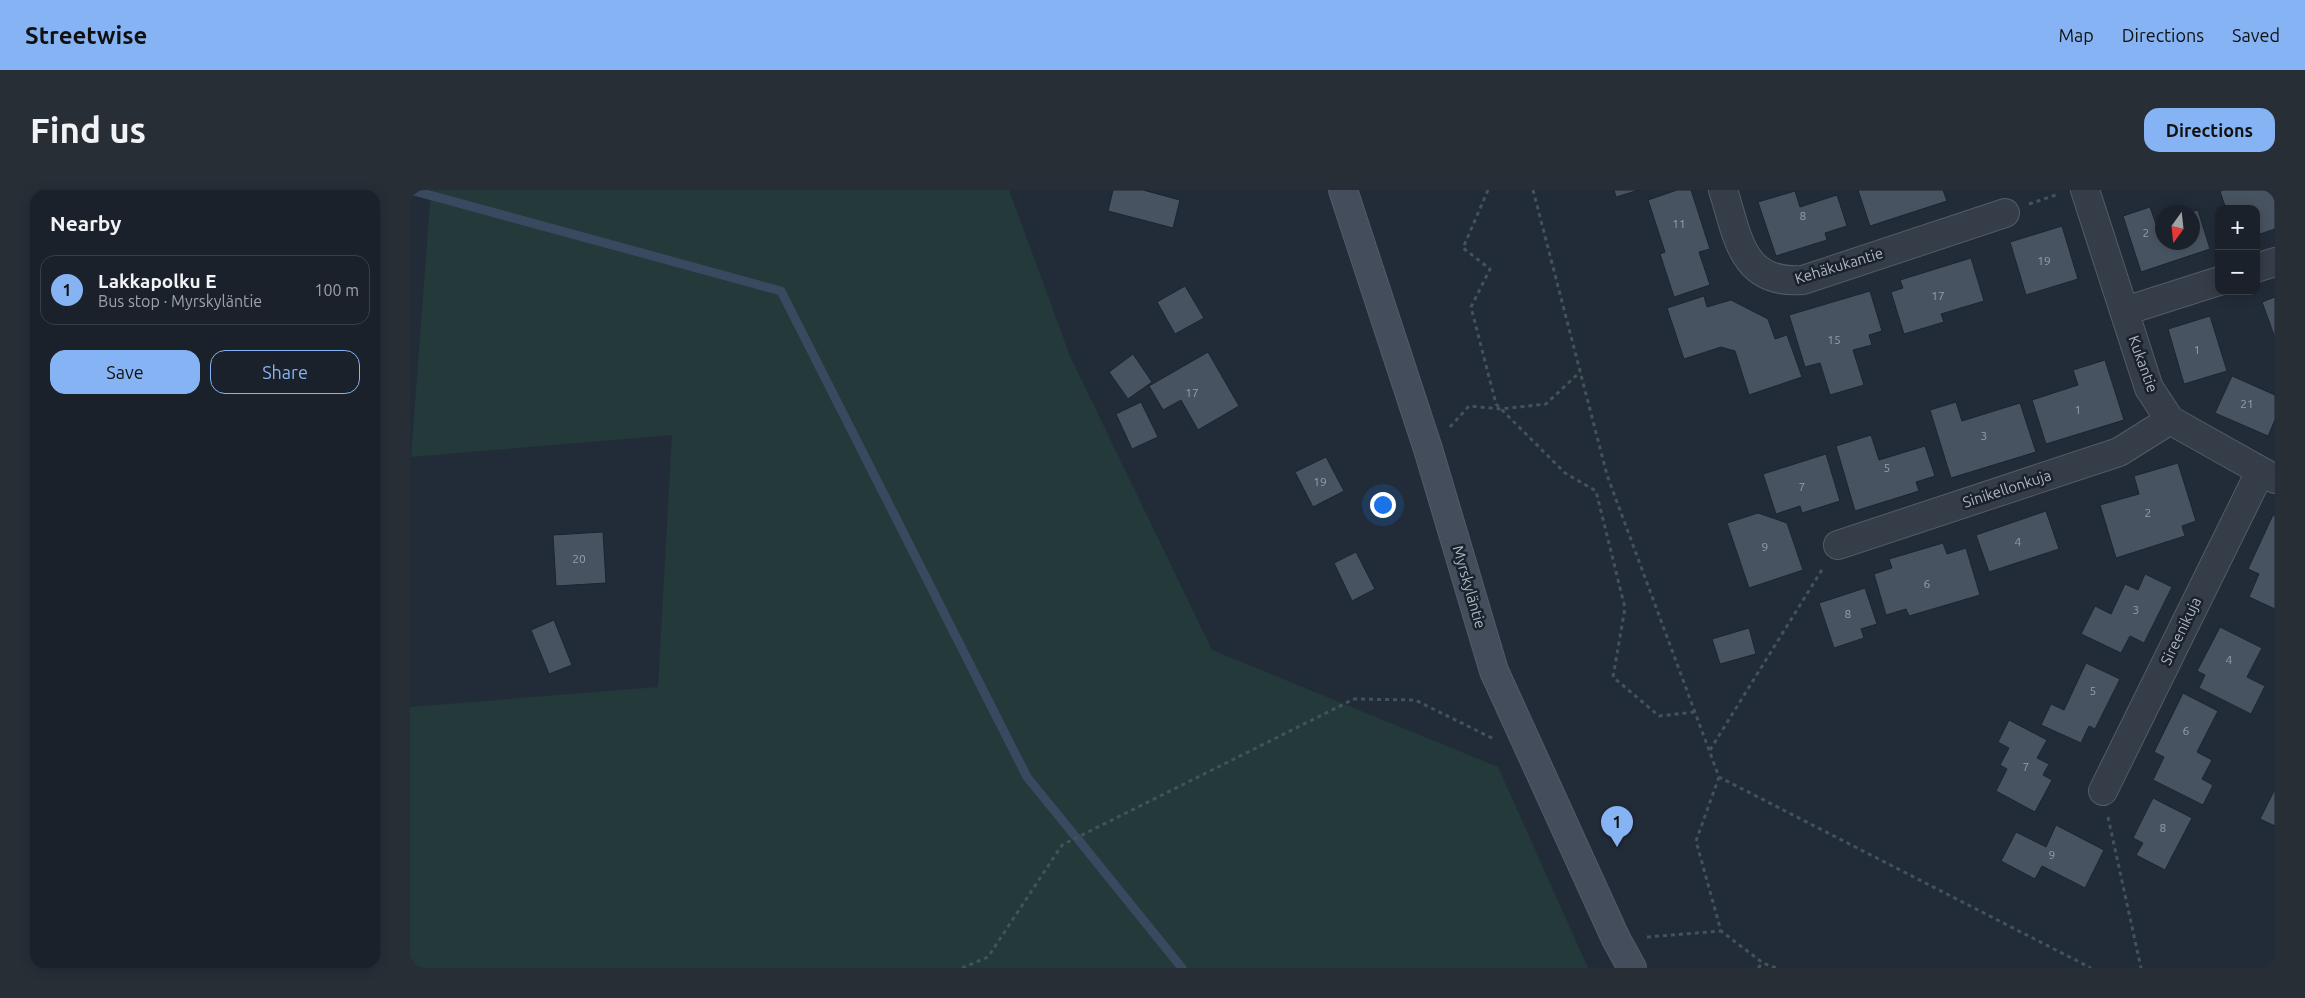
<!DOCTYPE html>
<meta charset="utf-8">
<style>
:root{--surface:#1a212a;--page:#272e36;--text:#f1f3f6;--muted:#9fa3a8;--line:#383e47;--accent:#86b3f3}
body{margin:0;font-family:Ubuntu,sans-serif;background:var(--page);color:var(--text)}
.controls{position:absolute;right:15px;top:15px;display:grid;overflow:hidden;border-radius:10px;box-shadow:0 2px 12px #0003}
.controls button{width:45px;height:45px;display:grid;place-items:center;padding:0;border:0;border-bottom:1px solid var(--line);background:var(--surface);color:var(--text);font:25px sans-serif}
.compass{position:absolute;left:1745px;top:15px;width:45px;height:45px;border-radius:50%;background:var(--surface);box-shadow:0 2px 12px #0003;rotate:195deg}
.you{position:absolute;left:972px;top:314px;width:18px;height:18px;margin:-12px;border:4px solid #fff;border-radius:50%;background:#1a73e8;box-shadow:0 0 0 8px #1a73e833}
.badge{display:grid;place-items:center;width:32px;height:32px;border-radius:50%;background:var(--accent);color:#111;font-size:16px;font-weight:700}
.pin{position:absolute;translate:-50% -41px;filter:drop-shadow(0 1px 2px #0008)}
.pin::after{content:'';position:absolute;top:26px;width:18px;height:15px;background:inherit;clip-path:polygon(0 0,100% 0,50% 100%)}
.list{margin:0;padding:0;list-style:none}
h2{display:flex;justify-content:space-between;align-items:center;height:65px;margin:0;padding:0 20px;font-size:21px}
h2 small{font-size:16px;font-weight:400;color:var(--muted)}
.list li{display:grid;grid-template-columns:32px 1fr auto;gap:15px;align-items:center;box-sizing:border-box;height:70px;margin:0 10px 10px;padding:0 10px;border:1px solid var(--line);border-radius:15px}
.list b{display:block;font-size:19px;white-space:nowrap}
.list p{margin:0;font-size:16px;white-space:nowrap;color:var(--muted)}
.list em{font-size:16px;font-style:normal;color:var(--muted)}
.actions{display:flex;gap:10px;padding:15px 20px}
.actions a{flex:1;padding:11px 0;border:1px solid var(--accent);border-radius:15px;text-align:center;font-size:18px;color:var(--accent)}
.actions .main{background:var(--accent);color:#111}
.map{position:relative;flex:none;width:1865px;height:778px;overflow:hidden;border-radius:15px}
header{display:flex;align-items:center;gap:30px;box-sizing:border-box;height:70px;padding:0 25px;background:var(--accent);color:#111}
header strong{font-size:24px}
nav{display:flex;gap:28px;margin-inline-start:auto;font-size:18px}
.intro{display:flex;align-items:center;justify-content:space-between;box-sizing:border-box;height:120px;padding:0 30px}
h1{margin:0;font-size:35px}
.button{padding:12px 22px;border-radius:15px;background:var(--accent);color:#111;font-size:18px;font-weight:700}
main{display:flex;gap:30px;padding:0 30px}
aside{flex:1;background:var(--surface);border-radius:15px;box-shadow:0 2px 12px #0003}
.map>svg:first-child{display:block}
.green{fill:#24393a}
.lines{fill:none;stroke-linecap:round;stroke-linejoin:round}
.stream{stroke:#384960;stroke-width:9}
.building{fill:#485361;stroke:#1c242f}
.street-casing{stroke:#535b66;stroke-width:30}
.secondary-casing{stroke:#535b66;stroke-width:30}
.path{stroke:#415456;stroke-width:3;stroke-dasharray:4 4;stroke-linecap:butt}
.street{stroke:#353d48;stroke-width:28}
.secondary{stroke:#434d5b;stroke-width:28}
.labels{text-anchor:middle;stroke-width:5;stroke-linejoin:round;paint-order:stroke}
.number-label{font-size:12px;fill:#969fab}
.street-label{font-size:15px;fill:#b0b8c4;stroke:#1a222d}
</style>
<header>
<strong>Streetwise</strong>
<nav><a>Map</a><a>Directions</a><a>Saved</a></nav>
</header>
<div class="intro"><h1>Find us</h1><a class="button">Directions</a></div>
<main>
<aside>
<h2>Nearby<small></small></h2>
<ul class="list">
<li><span class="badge">1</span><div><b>Lakkapolku E</b><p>Bus stop · Myrskyläntie</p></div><em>100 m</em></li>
</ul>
<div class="actions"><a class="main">Save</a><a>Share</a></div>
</aside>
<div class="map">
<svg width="1865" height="778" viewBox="0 0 1865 778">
<rect width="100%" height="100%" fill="#222c38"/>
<path class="green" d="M21,0H599L660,166L802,460L1088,577L1178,778H0V517L248,497L262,245L1,267Z"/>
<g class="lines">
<g class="stream">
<path d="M1,0L371,101L617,587L665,646"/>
<path d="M667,648L772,778"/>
</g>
</g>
<g class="building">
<path d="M703,0H733L770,10L763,38L698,21Z"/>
<path d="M1204,0H1229L1206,7Z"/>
<path d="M1267,0H1281L1300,59L1289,62L1300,95L1264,107L1250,64L1255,62L1238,10Z"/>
<path d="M1448,0H1533L1537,11L1460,36Z"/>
<path d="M1813,0H1865V39L1850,44L1846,33V19H1816L1810,1Z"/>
<path d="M1385,1L1390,17L1427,5L1437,36L1415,43L1417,50L1366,66L1348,12Z"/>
<path d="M1740,17L1746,34L1752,32V52H1782V22H1780L1788,20L1800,59L1731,82L1713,26Z"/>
<path d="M1652,36L1668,89L1616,105L1600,52Z"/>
<path d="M1561,68L1574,111L1531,124L1534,132L1494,144L1481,102L1493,98L1490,90Z"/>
<path d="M775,96L794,128L765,144L747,112Z"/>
<path d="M1460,101L1472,141L1459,145L1462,155L1443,160L1454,195L1420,205L1410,173L1395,177L1379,125Z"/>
<path d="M1294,106L1297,117L1321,110L1358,129L1365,149L1377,145L1392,187L1339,205L1325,161L1311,157L1274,169L1257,118Z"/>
<path d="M1865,107V148L1852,112Z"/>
<path d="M1800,126L1817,181L1774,194L1758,139Z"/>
<path d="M798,162L829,216L788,240L771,210L753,220L739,196Z"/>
<path d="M723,164L742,192L718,209L699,182Z"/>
<path d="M1695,170L1714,230L1636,254L1622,210L1668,195L1663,180Z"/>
<path d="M1822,186L1865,205V230L1858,246L1805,223Z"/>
<path d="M731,212L748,247L722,259L706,224Z"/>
<path d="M1546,212L1552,231L1610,213L1626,262L1541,288L1520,220Z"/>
<path d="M1461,245L1469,270L1515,256L1525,286L1506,292L1509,301L1445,321L1426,256Z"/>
<path d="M1416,264L1430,311L1392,323L1390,316L1366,324L1353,284Z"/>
<path d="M916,267L934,301L903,317L885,282Z"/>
<path d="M1768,273L1786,331L1772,336L1775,346L1706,368L1690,315L1729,304L1724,286Z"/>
<path d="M1636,321L1649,359L1579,382L1566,345Z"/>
<path d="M1348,323L1377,333L1393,380L1339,398L1317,333Z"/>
<path d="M1863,325L1865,326V419L1839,407L1849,384L1838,379Z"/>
<path d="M193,342L196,393L146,396L143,345Z"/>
<path d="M1533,353L1537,364L1556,358L1570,405L1499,426L1496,419L1476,425L1464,384L1482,378L1479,369Z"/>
<path d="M946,362L965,399L942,411L924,373Z"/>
<path d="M1735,384L1762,397L1734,453L1720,446L1711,463L1671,444L1685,416L1701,424L1715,394L1728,400Z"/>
<path d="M1455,398L1467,434L1451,439L1454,448L1424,458L1409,413Z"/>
<path d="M144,430L162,475L139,484L121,440Z"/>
<path d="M1810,437L1852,458L1837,487L1855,496L1841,524L1789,498L1795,485L1787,481Z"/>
<path d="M1339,438L1346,464L1310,474L1302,449Z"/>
<path d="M1676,473L1710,489L1685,539L1679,536L1671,553L1631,535L1641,514L1654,520Z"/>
<path d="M1773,503L1808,521L1787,562L1802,570L1792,589L1803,595L1793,615L1743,590L1754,567L1744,562Z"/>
<path d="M1599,530L1637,550L1627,568L1639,574L1633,585L1642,590L1625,622L1586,601L1597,579L1590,575L1599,558L1588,552Z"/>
<path d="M1865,599V636L1850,629Z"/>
<path d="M1743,608L1782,628L1755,680L1726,665L1733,653L1723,648Z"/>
<path d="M1646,635L1694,660L1675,698L1632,676L1625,689L1591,671L1606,642L1636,657Z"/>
</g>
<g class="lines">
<g class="street-casing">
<g id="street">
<path d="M1313,0C1328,46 1331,95 1393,90L1595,23"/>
<path d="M1675,0L1739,198L1760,230L1865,289"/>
<path d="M1846,78L1865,72"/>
<path d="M1715,121L1809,91"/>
<path d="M1428,355L1709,262L1760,230"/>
<path d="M1693,601L1850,282"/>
</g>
</g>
<g class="secondary-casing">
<path id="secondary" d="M933,0L1018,259L1084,481L1206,749L1222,778"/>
</g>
<g class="path">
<path d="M1078,0L1053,58L1080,79L1061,117L1086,214L1155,283L1186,301L1215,418L1203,487L1249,526L1285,522"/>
<path d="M1123,0L1197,285L1309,587L1681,778"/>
<path d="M1619,14L1649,4"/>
<path d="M1040,237L1059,216L1091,219L1136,214L1170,182"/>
<path d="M1300,560L1413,378"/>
<path d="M1309,587L1286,651L1311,741L1353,773L1366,778"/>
<path d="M1698,627L1731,778"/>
<path d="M1237,747L1311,741"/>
<path d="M552,778L578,767L652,655L944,509L1005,510L1084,549"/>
<path d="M1348,778L1353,773"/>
</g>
<use href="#street" class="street"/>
<use href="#secondary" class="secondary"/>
</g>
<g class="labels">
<g class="number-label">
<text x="1393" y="30">8</text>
<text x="1269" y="38">11</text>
<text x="1736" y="47">2</text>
<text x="1634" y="75">19</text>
<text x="1528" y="110">17</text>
<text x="1424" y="154">15</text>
<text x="1787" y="164">1</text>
<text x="782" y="207">17</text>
<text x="1837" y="218">21</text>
<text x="1668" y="224">1</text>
<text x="1574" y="250">3</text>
<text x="1477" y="282">5</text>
<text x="910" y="296">19</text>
<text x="1392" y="301">7</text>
<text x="1738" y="327">2</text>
<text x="1608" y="356">4</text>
<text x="1355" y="361">9</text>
<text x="169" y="373">20</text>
<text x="1517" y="398">6</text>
<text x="1726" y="424">3</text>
<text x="1438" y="428">8</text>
<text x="1819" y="474">4</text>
<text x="1683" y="505">5</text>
<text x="1776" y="545">6</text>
<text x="1616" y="581">7</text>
<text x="1753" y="642">8</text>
<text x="1642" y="669">9</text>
</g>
<g class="street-label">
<text transform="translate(1429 76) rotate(-17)" y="5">Kehäkukantie</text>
<text transform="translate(1733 174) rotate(70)" y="5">Kukantie</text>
<text transform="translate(1597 299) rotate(-18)" y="5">Sinikellonkuja</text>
<text transform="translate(1059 397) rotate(74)" y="5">Myrskyläntie</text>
<text transform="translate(1771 441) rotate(-64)" y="5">Sireenikuja</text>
</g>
</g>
</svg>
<div class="controls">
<button>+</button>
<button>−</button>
</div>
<svg class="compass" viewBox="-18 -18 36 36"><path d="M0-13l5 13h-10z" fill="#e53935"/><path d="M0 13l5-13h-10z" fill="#9fa3a8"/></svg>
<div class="you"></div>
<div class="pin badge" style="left:1207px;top:657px">1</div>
</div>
</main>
